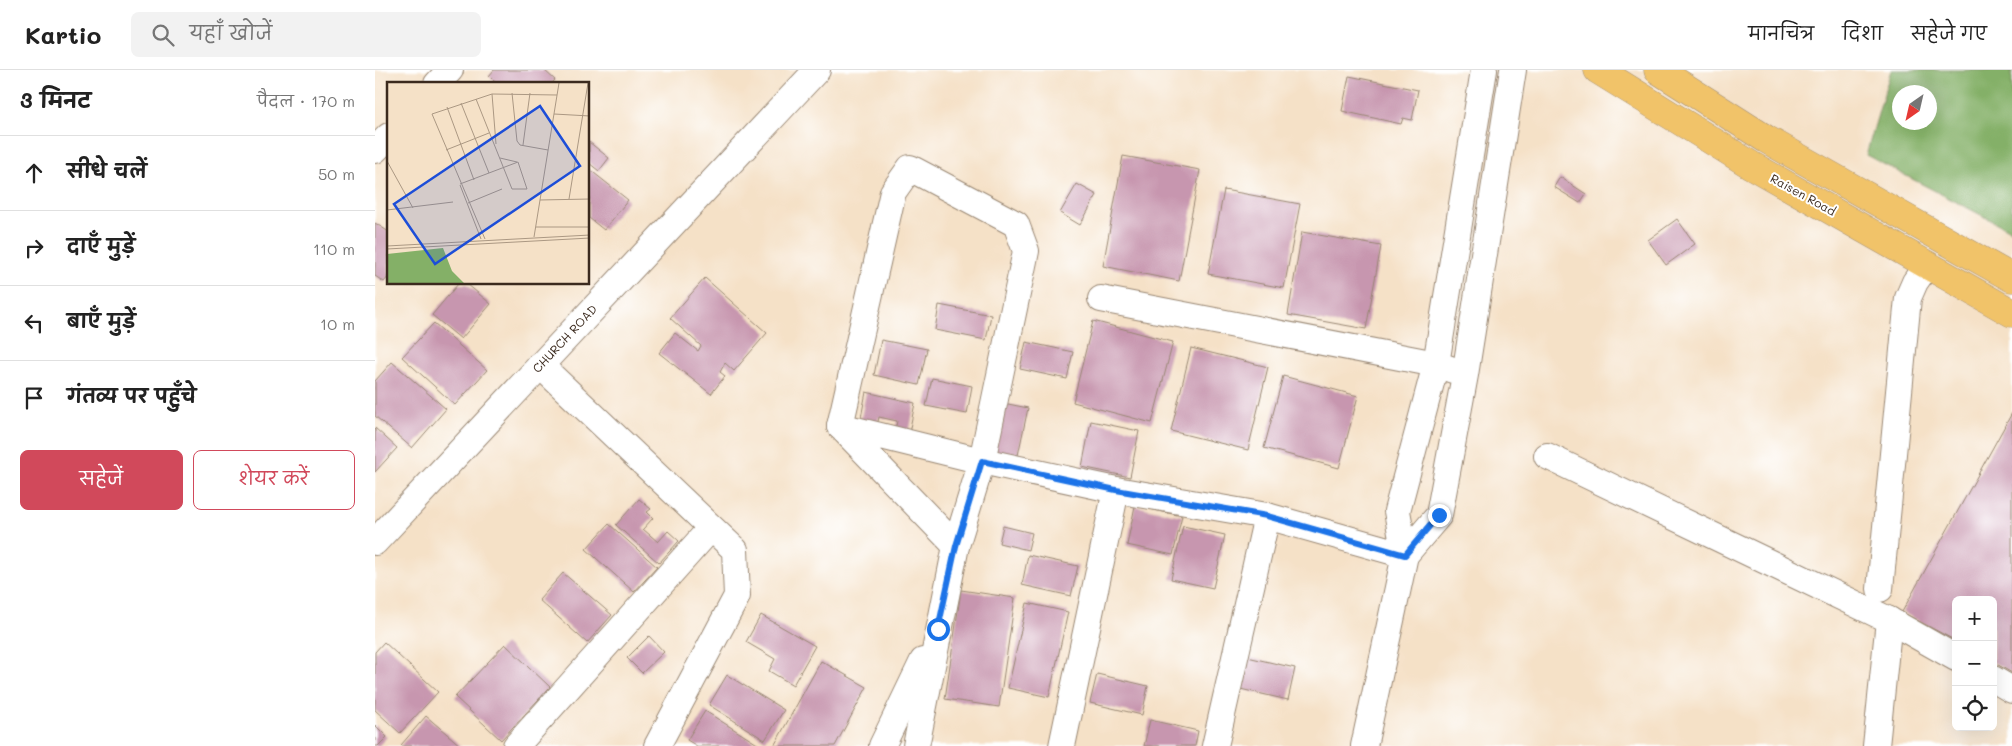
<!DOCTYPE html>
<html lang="hi">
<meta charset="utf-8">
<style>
:root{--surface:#fff;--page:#f2f2f2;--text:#222;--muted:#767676;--line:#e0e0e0;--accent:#d1495b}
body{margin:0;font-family:Mali,"Playpen Sans Deva",sans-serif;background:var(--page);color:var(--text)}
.controls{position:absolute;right:15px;bottom:15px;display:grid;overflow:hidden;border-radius:8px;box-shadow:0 5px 20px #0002}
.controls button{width:45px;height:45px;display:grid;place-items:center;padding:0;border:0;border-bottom:1px solid var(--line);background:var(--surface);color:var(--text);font:25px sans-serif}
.compass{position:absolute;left:1517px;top:15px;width:45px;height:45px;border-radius:50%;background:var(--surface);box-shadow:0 5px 20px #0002;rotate:214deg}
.stop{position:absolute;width:15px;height:15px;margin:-11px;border:4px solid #1a73e8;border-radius:50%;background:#fff}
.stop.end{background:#1a73e8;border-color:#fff;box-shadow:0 1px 5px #0008}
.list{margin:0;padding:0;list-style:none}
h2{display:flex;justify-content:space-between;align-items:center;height:65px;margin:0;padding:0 20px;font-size:21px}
h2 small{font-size:16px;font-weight:400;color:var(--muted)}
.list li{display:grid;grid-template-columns:32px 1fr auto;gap:15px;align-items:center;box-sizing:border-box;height:75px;padding:0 20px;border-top:1px solid var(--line)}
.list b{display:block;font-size:19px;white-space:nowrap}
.list em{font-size:16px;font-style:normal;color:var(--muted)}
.actions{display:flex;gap:10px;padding:15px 20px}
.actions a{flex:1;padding:11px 0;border:1px solid var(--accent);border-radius:8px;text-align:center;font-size:18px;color:var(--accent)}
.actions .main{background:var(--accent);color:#fff}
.icon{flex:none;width:28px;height:28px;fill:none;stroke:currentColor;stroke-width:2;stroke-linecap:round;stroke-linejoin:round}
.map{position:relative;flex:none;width:1637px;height:676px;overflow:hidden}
header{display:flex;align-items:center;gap:30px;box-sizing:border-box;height:70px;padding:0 25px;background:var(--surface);border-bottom:1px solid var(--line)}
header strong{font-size:24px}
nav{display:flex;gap:28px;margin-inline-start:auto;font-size:18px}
.search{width:350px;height:45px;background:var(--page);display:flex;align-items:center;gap:12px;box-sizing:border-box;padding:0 18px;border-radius:8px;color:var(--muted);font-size:19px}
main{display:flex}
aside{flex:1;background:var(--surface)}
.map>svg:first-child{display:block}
.forest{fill:#84b067;stroke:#606d42;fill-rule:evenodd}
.building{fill:#c796af}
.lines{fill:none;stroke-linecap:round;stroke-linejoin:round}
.minor-casing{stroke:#988672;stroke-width:28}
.major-casing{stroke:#988672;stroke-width:29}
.minor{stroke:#fff;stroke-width:26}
.major{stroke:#f1c369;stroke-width:28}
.route{stroke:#1a73e8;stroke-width:6}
.labels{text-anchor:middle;stroke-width:4;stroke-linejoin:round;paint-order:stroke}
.street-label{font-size:12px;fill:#3b2a1e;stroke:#fff}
.inset-road{fill:none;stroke:#ab9883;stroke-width:1}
.view{fill:#1d4ed8;fill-opacity:0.15;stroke:#1d4ed8;stroke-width:2.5}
.inset-edge{fill:none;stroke:#3b2a1e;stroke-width:2.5}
</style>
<header>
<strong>Kartio</strong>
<div class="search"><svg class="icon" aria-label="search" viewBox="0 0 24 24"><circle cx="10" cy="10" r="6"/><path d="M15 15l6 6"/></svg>यहाँ खोजें</div>
<nav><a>मानचित्र</a><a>दिशा</a><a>सहेजे गए</a></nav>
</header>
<main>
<aside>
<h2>3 मिनट<small>पैदल · 170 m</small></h2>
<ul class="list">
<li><svg class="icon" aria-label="ahead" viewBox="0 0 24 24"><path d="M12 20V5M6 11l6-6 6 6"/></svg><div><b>सीधे चलें</b></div><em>50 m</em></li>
<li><svg class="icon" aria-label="right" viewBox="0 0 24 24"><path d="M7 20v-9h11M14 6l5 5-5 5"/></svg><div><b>दाएँ मुड़ें</b></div><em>110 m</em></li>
<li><svg class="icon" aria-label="left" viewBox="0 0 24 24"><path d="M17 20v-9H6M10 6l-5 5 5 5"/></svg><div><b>बाएँ मुड़ें</b></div><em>10 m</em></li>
<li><svg class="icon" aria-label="arrive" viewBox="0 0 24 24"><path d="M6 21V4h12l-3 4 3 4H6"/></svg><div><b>गंतव्य पर पहुँचे</b></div></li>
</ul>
<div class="actions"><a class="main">सहेजें</a><a>शेयर करें</a></div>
</aside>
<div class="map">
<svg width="1637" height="676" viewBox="0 0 1637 676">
<rect width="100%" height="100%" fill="#fff"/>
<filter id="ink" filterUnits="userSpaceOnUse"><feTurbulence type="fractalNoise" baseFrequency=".02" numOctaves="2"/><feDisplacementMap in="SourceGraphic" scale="10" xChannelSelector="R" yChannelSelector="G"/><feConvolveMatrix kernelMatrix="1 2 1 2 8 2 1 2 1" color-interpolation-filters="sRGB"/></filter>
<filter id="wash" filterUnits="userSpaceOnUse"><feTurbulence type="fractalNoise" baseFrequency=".0096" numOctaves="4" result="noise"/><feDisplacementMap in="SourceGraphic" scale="20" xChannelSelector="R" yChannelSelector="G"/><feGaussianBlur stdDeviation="1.12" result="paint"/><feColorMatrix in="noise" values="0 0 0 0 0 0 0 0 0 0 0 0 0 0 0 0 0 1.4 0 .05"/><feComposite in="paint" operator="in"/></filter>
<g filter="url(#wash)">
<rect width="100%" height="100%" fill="#f5e1c7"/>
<path class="forest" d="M1516,0H1637V161L1491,85ZM1524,22H1554V52H1524Z"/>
<g id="blocks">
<g class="building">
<path d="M119,0H169L180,10L176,14H122L114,6Z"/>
<path d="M974,6L1043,20L1037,50L1028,48L1026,54L967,41Z"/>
<path d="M214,72L234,88L224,101L214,93Z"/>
<path d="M748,86L825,100L804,211L728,196Z"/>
<path d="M214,99L253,130L229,160L214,148Z"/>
<path d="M1185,107L1211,124L1205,133L1179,117Z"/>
<path d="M702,114L722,125L705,155L685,143Z"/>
<path d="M849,120L925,134L909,218L833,204Z"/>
<path d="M1302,149L1320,174L1291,195L1273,170Z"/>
<path d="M0,153L14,162V206L9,212L0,206Z"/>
<path d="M927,162L1006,176L991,259L913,245Z"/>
<path d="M330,208L392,263L359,301L350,293L345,302L350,306L336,324L284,283L300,263L323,281L326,276L295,248Z"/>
<path d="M83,214H92L116,234L86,269L57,245Z"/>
<path d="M564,235L616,245L611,270L560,260Z"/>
<path d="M718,251L798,272L777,353L698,332Z"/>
<path d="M59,253L112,300L80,335L27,287Z"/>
<path d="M506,270L552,279L544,315L499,305Z"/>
<path d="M651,272L698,282L692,309L645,299Z"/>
<path d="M816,278L893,297L873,380L796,361Z"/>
<path d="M17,292L71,339L37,378L0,346V311Z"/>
<path d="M908,306L983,326L964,398L889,378Z"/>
<path d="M557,308L597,316L592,344L551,336Z"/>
<path d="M491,322L540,333L534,363L520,360L522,351L504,347L502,356L485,353Z"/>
<path d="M628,333L653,338L642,390L617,385Z"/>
<path d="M1637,343V603L1618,592V530H1581V571L1527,542Z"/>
<path d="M716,351L764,361L755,407L707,397Z"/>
<path d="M0,358L22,378L0,402Z"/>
<path d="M264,429L276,439L272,442L278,448L268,459L283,472L293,461L304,471L284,493L241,455Z"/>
<path d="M760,436L807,446L798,485L752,475Z"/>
<path d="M234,454L282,497L259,522L211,479Z"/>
<path d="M628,456L657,463L653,480L624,473Z"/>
<path d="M808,456L850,465L838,518L796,509Z"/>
<path d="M653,485L703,496L696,526L647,515Z"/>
<path d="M188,503L237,545L212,573L164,530Z"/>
<path d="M586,520L640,528L624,637L570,629Z"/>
<path d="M652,533L693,542L674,627L633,618Z"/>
<path d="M386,545L440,576L418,615L394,601L400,589L371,572Z"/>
<path d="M274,566L289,582L267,603L252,588Z"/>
<path d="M9,572L63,622L25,663L0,640V582Z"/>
<path d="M130,574L175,617L126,670L80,627Z"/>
<path d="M868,586L920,598L913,630L861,618Z"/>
<path d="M446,591L492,617L460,676H399Z"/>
<path d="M722,604L773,616L767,645L715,633Z"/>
<path d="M352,605L409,640L390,670L334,635Z"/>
<path d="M330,641L384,675L383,676H322L312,670Z"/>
<path d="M51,646L86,676H27L26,675Z"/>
<path d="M775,650L823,661L820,676H769Z"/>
<path d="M0,655L12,667L3,676H0Z"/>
</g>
</g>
</g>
<g filter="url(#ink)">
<use href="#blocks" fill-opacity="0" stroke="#988672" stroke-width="1"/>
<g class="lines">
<g class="minor-casing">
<g id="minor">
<path d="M62,14L75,0"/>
<path d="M0,80L14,66"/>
<path d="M726,229L1061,294L1078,300"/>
<path d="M165,295L360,480L362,526L282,676"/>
<path d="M465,356L518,122L535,98L641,154L651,181L607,391L581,476L541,676"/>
<path d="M465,356L607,391L741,420L892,446L1030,485"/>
<path d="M465,356L581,476"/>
<path d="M1172,386L1514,550L1581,588"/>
<path d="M0,472L442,0"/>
<path d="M1030,485L1064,445L1090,305L1138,0"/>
<path d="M1505,519L1533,228L1540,212L1552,195"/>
<path d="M1618,609L1637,620"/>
<path d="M141,676L336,458"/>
<path d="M507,676L548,591"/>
<path d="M687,676L741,420"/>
<path d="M840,676L892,446"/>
<path d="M989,676L1030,485L1022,441L1061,294L1109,0"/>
<path d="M1501,676L1514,550"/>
</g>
</g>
<g class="major-casing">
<g id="major">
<path d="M1223,0L1376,95L1637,243"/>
<path d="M1283,0L1391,69L1637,208"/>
</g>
</g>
<use href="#minor" class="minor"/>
<use href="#major" class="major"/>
</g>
</g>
<g class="lines" filter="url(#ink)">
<path class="route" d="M563,559L581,476L607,391L741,420L892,446L1030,485L1064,445"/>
</g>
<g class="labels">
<g class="street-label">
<text transform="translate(1428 125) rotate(29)" y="4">Raisen Road</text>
<text transform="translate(190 269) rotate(-47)" y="4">CHURCH ROAD</text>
</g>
</g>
<g transform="translate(12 12)">
<rect width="202" height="202" fill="#f5e1c7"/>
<path d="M56,166L65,189L78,202H0V172Z" fill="#84b067"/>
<path class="inset-road" d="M125,11L130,59L133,63L161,68M105,12L109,62M89,17L125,107H140L131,80M74,21L102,91M60,25L87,98M167,32L203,34M136,63L143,11M59,68L102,51M113,76L130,80M0,79L26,126M73,102L131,80M73,103L94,157M182,117L201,1M153,118L203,117M81,121L115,107M0,128L66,120M149,145H203M147,155L172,1M98,157L45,32L105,12L170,13M0,164L203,153M0,167L203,156"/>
<path class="view" d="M153,24L193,84L48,182L7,122Z"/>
<rect width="202" height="202" class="inset-edge"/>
</g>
</svg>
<div class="controls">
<button>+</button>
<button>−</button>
<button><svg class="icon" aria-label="locate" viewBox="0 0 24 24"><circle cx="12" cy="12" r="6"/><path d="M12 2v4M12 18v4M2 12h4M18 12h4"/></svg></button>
</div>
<svg class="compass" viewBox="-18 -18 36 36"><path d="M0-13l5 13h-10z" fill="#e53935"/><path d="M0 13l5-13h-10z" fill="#767676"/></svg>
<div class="stop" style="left:563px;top:559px"></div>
<div class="stop end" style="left:1064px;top:445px"></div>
</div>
</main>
